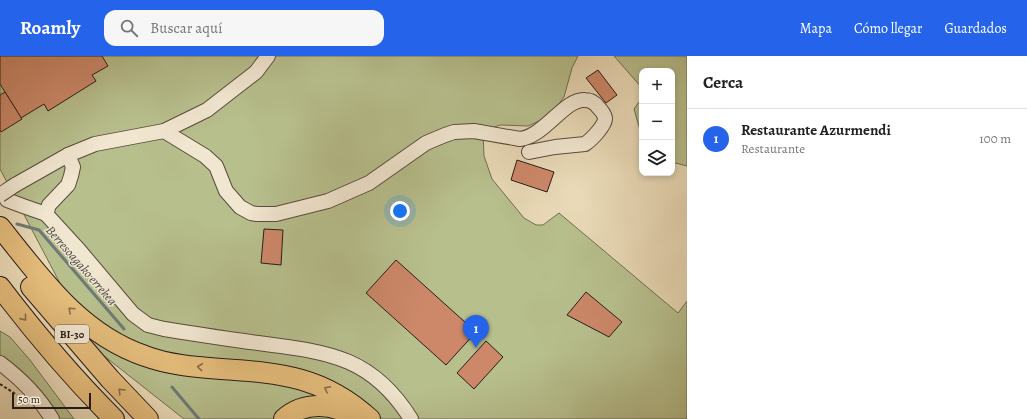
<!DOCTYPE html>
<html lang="es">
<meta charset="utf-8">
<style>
:root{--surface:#fff;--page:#f6f6f6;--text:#202124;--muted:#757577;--line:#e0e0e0;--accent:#2563eb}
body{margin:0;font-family:Alegreya,serif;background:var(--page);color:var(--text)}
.controls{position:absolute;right:12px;top:12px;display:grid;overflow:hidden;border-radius:8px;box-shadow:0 2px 6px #0003}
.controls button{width:36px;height:36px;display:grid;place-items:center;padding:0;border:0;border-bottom:1px solid var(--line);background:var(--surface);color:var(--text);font:20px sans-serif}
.scale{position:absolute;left:12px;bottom:10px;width:79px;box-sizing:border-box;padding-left:4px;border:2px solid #291c17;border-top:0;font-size:11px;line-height:14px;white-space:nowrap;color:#291c17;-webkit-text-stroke:3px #f1e6d0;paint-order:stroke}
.you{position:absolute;left:400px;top:155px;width:14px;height:14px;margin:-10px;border:3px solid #fff;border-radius:50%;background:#1a73e8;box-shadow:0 0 0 6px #1a73e833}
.badge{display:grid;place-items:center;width:26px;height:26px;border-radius:50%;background:var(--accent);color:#fff;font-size:13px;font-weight:700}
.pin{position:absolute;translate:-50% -33px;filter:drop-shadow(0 1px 2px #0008)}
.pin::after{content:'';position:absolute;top:21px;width:14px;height:12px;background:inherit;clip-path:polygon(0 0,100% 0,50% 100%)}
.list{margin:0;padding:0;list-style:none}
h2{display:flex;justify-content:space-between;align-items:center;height:52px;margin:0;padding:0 16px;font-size:17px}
h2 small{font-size:13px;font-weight:400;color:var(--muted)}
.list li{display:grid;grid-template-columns:26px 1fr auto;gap:12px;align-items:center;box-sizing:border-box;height:60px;padding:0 16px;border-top:1px solid var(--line)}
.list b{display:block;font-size:15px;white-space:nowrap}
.list p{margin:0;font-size:13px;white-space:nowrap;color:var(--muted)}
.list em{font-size:13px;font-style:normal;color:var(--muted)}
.icon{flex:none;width:22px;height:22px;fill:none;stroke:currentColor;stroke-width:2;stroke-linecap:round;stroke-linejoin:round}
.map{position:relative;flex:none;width:687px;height:363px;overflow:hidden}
header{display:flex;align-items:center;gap:24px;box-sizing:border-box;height:56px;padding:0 20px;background:var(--accent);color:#fff}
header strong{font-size:19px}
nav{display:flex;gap:22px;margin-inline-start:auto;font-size:14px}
.search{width:280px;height:36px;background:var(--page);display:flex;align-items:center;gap:10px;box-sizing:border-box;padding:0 14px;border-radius:12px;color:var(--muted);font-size:15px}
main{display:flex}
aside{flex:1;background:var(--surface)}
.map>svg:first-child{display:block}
.green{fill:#b7bf8d;stroke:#706e52}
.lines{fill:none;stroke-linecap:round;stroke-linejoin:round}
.stream{stroke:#6e7a78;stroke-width:3}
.building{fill:#cd886a;stroke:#291c17}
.minor-casing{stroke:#594b3f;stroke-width:16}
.highway-casing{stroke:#291c17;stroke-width:22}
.path{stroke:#291c17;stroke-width:2;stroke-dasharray:3 2;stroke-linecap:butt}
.minor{stroke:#f1e6d0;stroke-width:14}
.highway{stroke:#e4bc7b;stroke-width:20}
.minor-bridge-casing{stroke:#594b3f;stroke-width:16;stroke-linecap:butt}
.minor-bridge{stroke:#f1e6d0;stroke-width:14}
.oneway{stroke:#866c49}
.labels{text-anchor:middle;stroke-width:3;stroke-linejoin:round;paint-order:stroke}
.shield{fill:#f1e6d0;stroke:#65594e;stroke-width:1}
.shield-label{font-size:11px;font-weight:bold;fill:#291c17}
.water-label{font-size:13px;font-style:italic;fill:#4c4b47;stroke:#f1e6d0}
</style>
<header>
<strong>Roamly</strong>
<div class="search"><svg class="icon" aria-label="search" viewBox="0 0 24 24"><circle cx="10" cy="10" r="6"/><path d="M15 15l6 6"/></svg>Buscar aquí</div>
<nav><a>Mapa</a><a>Cómo llegar</a><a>Guardados</a></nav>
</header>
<main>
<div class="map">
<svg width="687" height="363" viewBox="0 0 687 363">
<rect width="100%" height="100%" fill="#e9d9b6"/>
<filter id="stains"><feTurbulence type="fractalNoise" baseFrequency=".005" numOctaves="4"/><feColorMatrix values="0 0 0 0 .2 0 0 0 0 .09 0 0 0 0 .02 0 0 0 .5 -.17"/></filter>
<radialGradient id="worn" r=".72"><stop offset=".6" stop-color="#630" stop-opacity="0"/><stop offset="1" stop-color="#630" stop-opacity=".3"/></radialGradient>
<g class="green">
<path d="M0,0H578L572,12L564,41L550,60L528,70L500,69L483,75L484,100L492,123L524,162L536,169H543L559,157L678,257L687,245V363H184L94,292L0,113Z"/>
<path d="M614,0H687V110L672,106V15H642V32Z"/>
<path d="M642,42V81L634,53Z"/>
<path d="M0,275L10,281L30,304L74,363H49L0,308Z"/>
</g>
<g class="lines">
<g class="stream">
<path d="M17,168L39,174L124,273"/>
<path d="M172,331L199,363"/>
</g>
</g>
<g class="building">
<path d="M0,0H102L108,10L92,19L96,25L48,55L44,48L21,62L0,28Z"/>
<path d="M598,14L617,39L606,47L586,22Z"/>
<path d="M5,36L22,63L1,76L0,74V39Z"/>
<path d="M517,104L554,116L547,136L511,124Z"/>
<path d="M264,173L283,174L281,209L261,207Z"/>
<path d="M396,204L476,276L446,309L366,237Z"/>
<path d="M586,236L622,266L609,281L567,259Z"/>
<path d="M486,285L503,301L474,333L457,317Z"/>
</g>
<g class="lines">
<g class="minor-casing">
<g id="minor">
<path d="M164,75L205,100L216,110L226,135L240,151L251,157L257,158H276L328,145L369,127L426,87L445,79L454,76L474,75L520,83C545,80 565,42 585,44C591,44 595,47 598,51C601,54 604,57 605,62C606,69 591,84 585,88L555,91L529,96"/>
<path d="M68,99L73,111L71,120L68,129L49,149L46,158L79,194L133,258L148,269L164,273C195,278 227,283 258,287C326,296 371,299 411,363"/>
<path d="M15,129L68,99L95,88L164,75L207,54L256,16L268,0"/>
<path d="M7,144L23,150L46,158"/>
<path d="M0,307C20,322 39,341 52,363"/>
</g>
</g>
<g class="highway-casing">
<g id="highway">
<path d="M0,171C41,222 80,278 145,300C169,309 196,311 222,313C282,317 324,321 370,363"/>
<path d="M0,231C35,277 73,322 114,363"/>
<path d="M31,231L110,323L148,363"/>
<path d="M284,363C304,345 334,347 356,362"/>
</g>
</g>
<path class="path" d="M0,328L17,339"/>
<use href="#minor" class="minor"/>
<use href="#highway" class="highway"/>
<g class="minor-bridge-casing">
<path id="minor-bridge" d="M0,139L15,129"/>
</g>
<use href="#minor-bridge" class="minor-bridge"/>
</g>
<defs><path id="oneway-chevron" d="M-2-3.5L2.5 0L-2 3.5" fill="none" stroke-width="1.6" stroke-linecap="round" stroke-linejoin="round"/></defs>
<g class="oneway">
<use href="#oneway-chevron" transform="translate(71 254) rotate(-137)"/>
<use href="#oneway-chevron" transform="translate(24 262) rotate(51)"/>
<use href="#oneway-chevron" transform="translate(200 311) rotate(-174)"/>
<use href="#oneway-chevron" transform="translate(327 333) rotate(-153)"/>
<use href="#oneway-chevron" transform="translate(121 335) rotate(-133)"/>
</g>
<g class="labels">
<rect class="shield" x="55" y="269" width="34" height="18" rx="3"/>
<g class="shield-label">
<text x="72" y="282">BI-30</text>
</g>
<g class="water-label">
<text transform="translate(82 209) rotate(49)" y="5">Berresoagako errekea</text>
</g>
</g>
<rect width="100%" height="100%" filter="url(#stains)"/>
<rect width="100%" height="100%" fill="url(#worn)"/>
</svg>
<div class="controls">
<button>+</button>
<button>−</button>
<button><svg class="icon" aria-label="layers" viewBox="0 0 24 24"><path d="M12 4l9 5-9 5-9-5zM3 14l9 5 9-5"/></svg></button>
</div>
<div class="scale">50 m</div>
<div class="you"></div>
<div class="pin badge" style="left:476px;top:292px">1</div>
</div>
<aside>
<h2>Cerca<small></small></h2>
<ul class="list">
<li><span class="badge">1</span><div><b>Restaurante Azurmendi</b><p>Restaurante</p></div><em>100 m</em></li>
</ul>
</aside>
</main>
